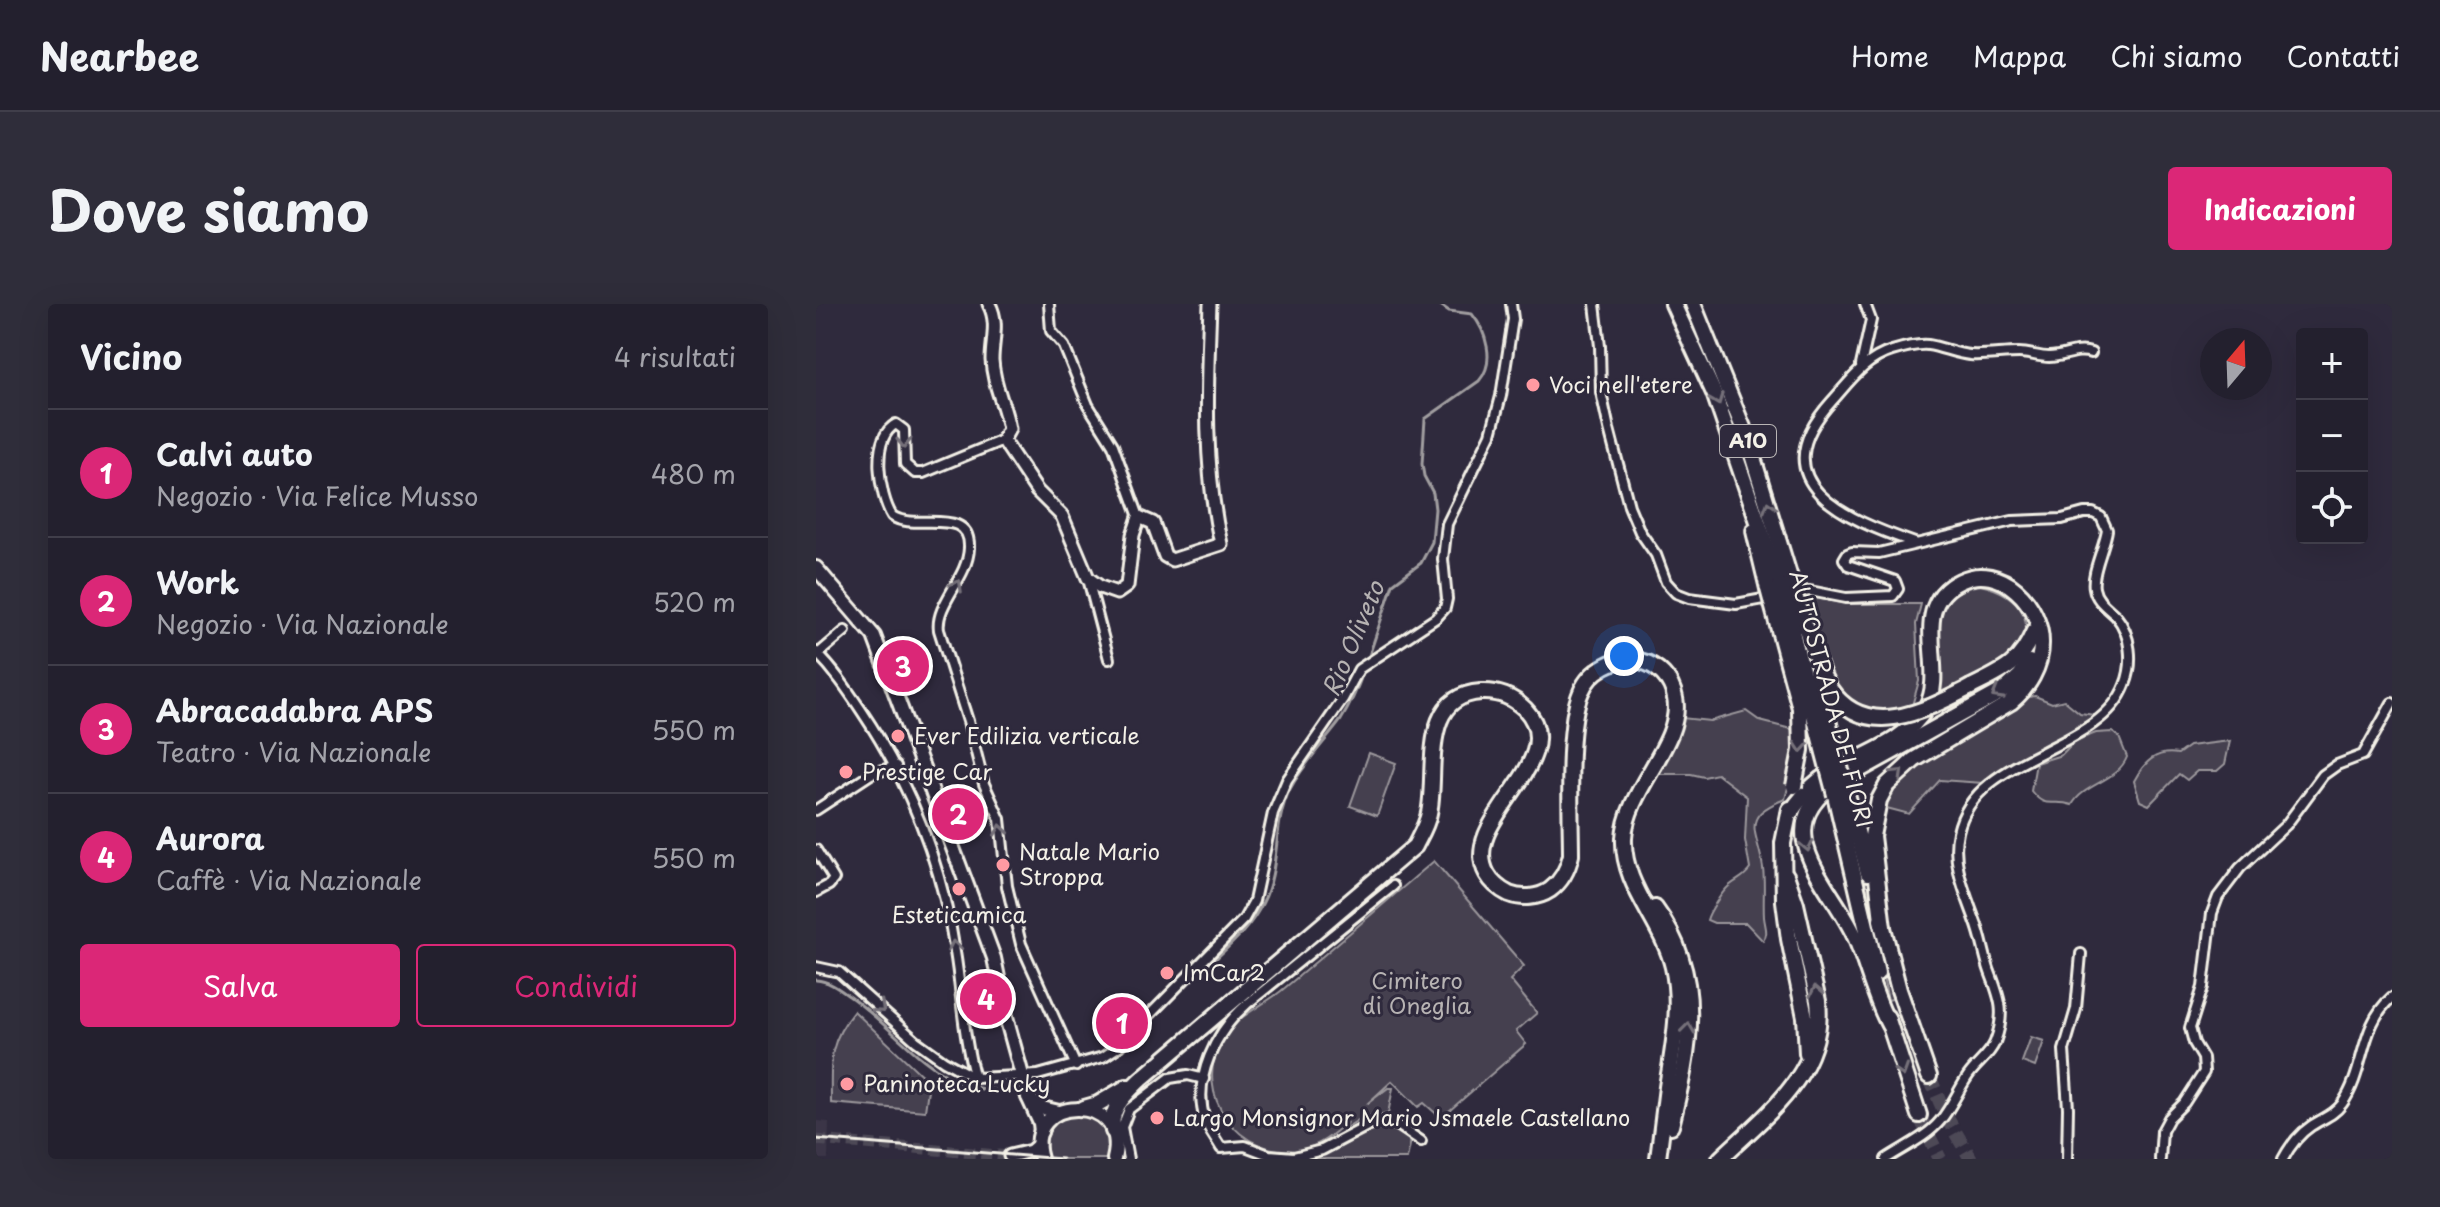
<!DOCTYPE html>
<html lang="it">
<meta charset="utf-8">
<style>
:root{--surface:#23202e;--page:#2f2d3a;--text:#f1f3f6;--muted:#a3a3aa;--line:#403e4a;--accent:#db2777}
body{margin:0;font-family:"Playpen Sans",sans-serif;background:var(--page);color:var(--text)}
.controls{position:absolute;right:24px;top:24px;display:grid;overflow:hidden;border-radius:8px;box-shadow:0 8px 32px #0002}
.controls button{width:72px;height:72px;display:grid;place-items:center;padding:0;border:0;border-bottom:2px solid var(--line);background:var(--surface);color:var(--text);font:40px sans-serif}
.compass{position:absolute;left:1384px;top:24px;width:72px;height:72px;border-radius:50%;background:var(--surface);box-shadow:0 8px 32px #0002;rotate:19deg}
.you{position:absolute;left:808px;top:352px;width:28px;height:28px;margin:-20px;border:6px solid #fff;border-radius:50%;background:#1a73e8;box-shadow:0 0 0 12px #1a73e833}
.badge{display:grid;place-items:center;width:52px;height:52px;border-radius:50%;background:var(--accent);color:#fff;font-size:26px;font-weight:700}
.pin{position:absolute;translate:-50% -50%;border:4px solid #fff;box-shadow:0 2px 8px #0006}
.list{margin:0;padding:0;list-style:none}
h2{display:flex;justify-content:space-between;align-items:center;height:104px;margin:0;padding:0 32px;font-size:34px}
h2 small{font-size:26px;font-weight:400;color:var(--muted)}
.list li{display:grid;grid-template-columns:52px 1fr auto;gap:24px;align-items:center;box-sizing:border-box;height:128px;padding:0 32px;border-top:2px solid var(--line)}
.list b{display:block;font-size:30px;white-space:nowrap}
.list p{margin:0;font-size:26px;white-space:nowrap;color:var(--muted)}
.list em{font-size:26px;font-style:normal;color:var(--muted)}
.actions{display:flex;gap:16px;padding:24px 32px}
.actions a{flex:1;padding:18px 0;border:2px solid var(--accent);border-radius:8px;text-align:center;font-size:28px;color:var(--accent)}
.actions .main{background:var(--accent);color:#fff}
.icon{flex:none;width:44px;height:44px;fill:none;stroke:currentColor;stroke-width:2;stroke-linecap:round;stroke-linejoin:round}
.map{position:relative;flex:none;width:1576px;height:855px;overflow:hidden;border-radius:8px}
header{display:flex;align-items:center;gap:48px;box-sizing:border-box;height:112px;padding:0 40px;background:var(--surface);border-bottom:2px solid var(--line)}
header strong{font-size:38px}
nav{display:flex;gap:44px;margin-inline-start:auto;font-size:28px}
.intro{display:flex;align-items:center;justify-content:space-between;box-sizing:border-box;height:192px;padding:0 48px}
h1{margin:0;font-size:56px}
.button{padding:20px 36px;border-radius:8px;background:var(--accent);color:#fff;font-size:28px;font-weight:700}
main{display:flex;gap:48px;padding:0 48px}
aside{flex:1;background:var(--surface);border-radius:8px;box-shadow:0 8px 32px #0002}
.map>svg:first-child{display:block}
.built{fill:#3b3647}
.green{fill:#454050;stroke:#9c989c;stroke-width:2}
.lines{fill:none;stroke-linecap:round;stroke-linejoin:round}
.stream{stroke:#a19ea0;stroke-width:3}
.secondary-tunnel{stroke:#4d4857;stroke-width:11;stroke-dasharray:11 5.5;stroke-linecap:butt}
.highway-tunnel{stroke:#4d4857;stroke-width:14;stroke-dasharray:14 7;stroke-linecap:butt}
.street-casing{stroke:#f4f1e8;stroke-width:14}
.secondary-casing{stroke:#f4f1e8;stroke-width:17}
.primary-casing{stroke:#f4f1e8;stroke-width:18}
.highway-casing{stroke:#f4f1e8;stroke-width:20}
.street{stroke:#2f2a3d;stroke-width:8}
.secondary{stroke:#2f2a3d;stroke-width:11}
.primary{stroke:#2f2a3d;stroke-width:12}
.highway{stroke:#2f2a3d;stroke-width:14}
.rail{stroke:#f4f1e8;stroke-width:3}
.highway-bridge-casing{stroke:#f4f1e8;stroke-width:20;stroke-linecap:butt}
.highway-bridge{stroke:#2f2a3d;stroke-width:14}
.oneway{stroke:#747079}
.poi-dot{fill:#ff9aa2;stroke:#2f2a3d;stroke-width:3}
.labels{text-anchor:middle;stroke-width:6;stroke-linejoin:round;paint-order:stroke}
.shield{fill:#2f2a3d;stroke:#b9b5b5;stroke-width:2}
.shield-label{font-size:20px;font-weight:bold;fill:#f4f1e8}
.poi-label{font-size:22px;fill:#f4f1e8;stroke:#2f2a3d;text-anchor:start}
.street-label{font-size:22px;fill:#f4f1e8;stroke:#2f2a3d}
.park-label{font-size:22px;fill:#b7b3b3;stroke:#2f2a3d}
.water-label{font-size:24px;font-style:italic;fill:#b6b2b2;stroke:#2f2a3d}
</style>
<header>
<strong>Nearbee</strong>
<nav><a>Home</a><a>Mappa</a><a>Chi siamo</a><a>Contatti</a></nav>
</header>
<div class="intro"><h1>Dove siamo</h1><a class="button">Indicazioni</a></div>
<main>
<aside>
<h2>Vicino<small>4 risultati</small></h2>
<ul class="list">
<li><span class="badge">1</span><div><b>Calvi auto</b><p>Negozio · Via Felice Musso</p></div><em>480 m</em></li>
<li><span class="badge">2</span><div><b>Work</b><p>Negozio · Via Nazionale</p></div><em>520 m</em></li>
<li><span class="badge">3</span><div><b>Abracadabra APS</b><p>Teatro · Via Nazionale</p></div><em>550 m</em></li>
<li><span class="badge">4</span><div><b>Aurora</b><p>Caffè · Via Nazionale</p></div><em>550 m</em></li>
</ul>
<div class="actions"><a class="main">Salva</a><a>Condividi</a></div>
</aside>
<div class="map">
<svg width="1576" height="855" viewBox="0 0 1576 855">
<rect width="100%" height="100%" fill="#2f2a3d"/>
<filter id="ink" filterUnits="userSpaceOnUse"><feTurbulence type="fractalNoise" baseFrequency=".0125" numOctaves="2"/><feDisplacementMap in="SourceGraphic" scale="16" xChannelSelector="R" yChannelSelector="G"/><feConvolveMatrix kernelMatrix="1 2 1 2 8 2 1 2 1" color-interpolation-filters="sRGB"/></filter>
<g filter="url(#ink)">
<path class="built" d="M0,817L13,818L12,855H0Z"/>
<g class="green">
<path d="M1164,281C1204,289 1227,321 1194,356C1181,369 1139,384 1121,391C1121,346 1105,290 1164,281Z"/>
<path d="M991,292L1029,300H1105L1100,320L1103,377L1096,402C1042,417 1018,392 1004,342C999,326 992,309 991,292Z"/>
<path d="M1219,392L1236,399L1248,396L1264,409L1279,411L1277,416L1264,424L1229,440L1167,479L1124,476L1093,510L1067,503L1077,485L1088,473L1212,393Z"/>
<path d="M930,407L944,417L979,426L978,460L969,495C922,513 942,527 947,564C949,579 947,597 948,613C949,623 953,629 947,637L930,619H898L891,616C893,608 906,588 913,582C921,575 928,574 934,565L929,536L931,493L901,470L888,473L875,470H839L865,423L866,414L894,417Z"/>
<path d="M1296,428L1303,433L1311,453C1302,477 1268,479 1256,501C1235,494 1231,507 1215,487L1220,459L1245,451L1259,437L1280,429Z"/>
<path d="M1414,437L1409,460L1401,467H1381L1371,476L1363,470L1333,501L1324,497L1318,477C1328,458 1340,446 1362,450L1373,442Z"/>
<path d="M553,449L580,459L561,512L534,502Z"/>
<path d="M618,557L708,662L694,676L721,709L700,727L710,740L625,814L608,799L602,803L576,777L551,800L572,784H577L572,810L547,813L528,825L531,818C517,831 503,842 485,846C422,855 376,790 405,737C418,713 445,703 465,687C517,644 567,600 618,557Z"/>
<path d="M1048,573L1080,694L1072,696L1045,574Z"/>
<path d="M38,707L113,778L109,807L15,799C15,759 11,740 38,707Z"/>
<path d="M1215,733L1228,737L1219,763L1206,758Z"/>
<path d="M256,809C284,815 298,824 291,855H229C226,827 231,820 256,809Z"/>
<path d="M568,823L582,827L595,836L591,855H497C522,848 541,825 568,823Z"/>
</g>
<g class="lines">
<g class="stream">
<path d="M552,355L577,280L605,259L616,238L619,205L617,189L608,172L606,160L609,115L663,77C680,58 670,27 656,10L633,7L623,0"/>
<path d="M387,667C408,646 434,626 447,598C465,563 456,521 474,485C488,459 508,439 525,416C535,400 542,383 548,366"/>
<path d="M0,676C13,677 23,685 33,692C85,728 126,795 197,786"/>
</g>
<path class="secondary-tunnel" d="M0,836L194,852"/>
<g class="highway-tunnel">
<path d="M1113,772L1131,814L1155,855"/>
<path d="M1103,811L1124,855"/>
</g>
<g class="street-casing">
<g id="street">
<path d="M233,0L235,27L248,42L272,101L297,141L323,213"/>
<path d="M779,0L784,42L785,88L793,125L813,202L824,228L840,251L850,278L860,289L873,294L920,300L958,293"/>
<path d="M1045,61L1055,16L1049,0"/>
<path d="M187,136L107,169H99L89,160L88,126L80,120C54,134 63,191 76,212C98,228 155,201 153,244C152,274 119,300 123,326L152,417L168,480L184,515L191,582L205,640L260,762"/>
<path d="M1099,239C1029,215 942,179 1016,97C1034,77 1049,55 1076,47C1086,44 1102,40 1112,41C1126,43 1140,50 1154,51C1170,52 1187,49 1203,49C1213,49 1223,53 1233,53C1249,53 1260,44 1275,49"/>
<path d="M272,275L293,355"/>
<path d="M975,290L994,287L1030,294L1077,292L1082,285L1079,277L1032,261L1028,255L1031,250L1036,248L1063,249L1196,217L1246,215L1268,209H1277L1285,213L1291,226C1289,242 1275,269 1278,284C1280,297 1292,304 1300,312C1315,330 1318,359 1309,381C1283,449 1159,449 1142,528C1135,558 1149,588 1159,616C1166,633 1168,651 1174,668C1184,694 1190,709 1179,738C1173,753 1158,761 1150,775C1141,789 1135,804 1124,817C1111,833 1088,843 1070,855"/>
<path d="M0,348C18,366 31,385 45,406C94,479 126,560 139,648C146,690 147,733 159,774"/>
<path d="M2,350L29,327"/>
<path d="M0,506L55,470L80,462"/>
<path d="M0,546L18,575L13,581L0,588"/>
<path d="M577,582L431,700C400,727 376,774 389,816C392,825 400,835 405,844L429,842L453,851L478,853L506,846L559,818L580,820L605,837"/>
<path d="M0,663L23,668L100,737L128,757L159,774L222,771L287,753L302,743L428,615L438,597L457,509L471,476L527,395L543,365L620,314L629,304L631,295L627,255L631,220L675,130L685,92L697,15L695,0"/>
<path d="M312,855L306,823L313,805L354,774L372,771L388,775"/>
<path d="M1251,855L1252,804L1248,746L1260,705L1265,650"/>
<path d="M1344,855L1346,827L1353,814L1368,799L1388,768L1387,754L1378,739L1374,724L1387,683L1396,609L1402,593L1424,564L1470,521L1507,471L1521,461L1547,451L1576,399"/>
<path d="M1467,855C1474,842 1483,830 1495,822C1507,814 1518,811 1526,800C1550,766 1543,722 1576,693"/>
</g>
</g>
<g class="secondary-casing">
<g id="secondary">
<path d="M173,0C183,19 176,36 176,56C177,81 189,101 193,125L187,136L221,187L246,212L272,274L284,283L301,289L311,282L317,231L323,213L337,219L349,252L356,256L405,240C387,162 391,79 394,0"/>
<path d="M194,852L215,847L223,840"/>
</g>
</g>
<g class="primary-casing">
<g id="primary">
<path d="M0,264L58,332L178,654L190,713L212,793"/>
<path d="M225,828L224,819L212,793L222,803L243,808"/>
<path d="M225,855C205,790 315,787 298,855"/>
</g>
</g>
<g class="highway-casing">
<g id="highway">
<path d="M857,0L898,89L964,282"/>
<path d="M877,0L930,131L975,277"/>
<path d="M938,227L952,285"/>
<path d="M1155,383C1187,367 1203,362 1218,327"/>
<path d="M1030,486L1052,569"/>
<path d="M1019,491L1061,669"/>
<path d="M974,505L967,539L968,597L973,635L989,713L991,749"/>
<path d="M973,511C982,497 992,485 1005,475C1039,452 1088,442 1110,404C1133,365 1090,303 1144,277C1185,257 1226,301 1225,340C1225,363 1212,384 1195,398L1098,456L1071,481L1063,496L1056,532L1067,624"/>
<path d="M839,604C890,673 874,744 855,822"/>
<path d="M1065,616L1083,686L1113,772"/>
<path d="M1071,713L1103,811"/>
<path d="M1073,721C1058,693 1052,664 1040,635C1018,583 949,528 1018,480L1190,385L1204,372L1213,358"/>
<path d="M268,804L282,800L311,783"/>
<path d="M297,827C293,804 309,791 325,775L599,542C604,532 611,521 613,509C622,469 602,392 665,388C681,387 697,393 709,405C758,457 641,516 671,570C676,579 683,585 693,590C706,595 722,594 734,586C746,577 752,565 755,551C755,511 750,422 765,388C774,366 800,351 824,357C842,361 856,376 859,394C868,438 810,485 808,534C806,582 846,617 857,663C866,703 857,743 851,783C848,807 845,831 842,855"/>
<path d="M904,855C950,811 1010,768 1002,697L980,600L970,571"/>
</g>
</g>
<use href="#street" class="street"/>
<use href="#secondary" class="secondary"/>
<use href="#primary" class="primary"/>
<use href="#highway" class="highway"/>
<path class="rail" d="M0,835L246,855"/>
<g class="highway-bridge-casing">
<g id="highway-bridge">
<path d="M975,277L988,323"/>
<path d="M964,282L1019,491"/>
<path d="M952,285L984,404L985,446L978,482"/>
<path d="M986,315C995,336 1002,366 1014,385C1051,439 1112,405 1155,383"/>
<path d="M1000,370L1030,486"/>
</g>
</g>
<use href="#highway-bridge" class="highway-bridge"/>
</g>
<defs><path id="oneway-chevron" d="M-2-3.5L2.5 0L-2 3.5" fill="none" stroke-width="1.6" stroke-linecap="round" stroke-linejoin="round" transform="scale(2)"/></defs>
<g class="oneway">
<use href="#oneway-chevron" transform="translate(901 96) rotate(69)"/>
<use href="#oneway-chevron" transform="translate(88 139) rotate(89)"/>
<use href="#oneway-chevron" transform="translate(953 203) rotate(-107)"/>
<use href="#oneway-chevron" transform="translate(141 281) rotate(-61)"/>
<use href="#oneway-chevron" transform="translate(1181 390) rotate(150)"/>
<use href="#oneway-chevron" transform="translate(985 443) rotate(95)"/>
<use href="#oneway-chevron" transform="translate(1082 470) rotate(-44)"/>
<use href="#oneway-chevron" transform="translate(185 526) rotate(-98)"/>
<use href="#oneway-chevron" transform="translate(991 542) rotate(78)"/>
<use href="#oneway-chevron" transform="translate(138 642) rotate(-100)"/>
<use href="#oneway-chevron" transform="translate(1000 687) rotate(-102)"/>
<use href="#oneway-chevron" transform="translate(64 704) rotate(42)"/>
<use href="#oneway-chevron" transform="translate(872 724) rotate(-83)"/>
<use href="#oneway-chevron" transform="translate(1086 767) rotate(72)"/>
</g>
</g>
<g class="poi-dot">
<circle cx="717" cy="81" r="8"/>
<circle cx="82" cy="432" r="8"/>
<circle cx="30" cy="468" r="8"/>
<circle cx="187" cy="561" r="8"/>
<circle cx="143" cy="585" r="8"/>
<circle cx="351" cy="669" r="8"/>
<circle cx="31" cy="780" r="8"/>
<circle cx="341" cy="814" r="8"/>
</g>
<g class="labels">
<rect class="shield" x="904" y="121" width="56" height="32" rx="6"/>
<g class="shield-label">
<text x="932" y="144">A10</text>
</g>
<g class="poi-label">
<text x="733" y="89">Voci nell'etere</text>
<text x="98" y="440">Ever Edilizia verticale</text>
<text x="46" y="476">Prestige Car</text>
<text x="203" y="556">Natale Mario<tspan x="203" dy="25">Stroppa</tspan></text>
<text x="143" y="619" text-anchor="middle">Esteticamica</text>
<text x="367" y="677">ImCar2</text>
<text x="47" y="788">Paninoteca Lucky</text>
<text x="357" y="822">Largo Monsignor Mario Jsmaele Castellano</text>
</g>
<g class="street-label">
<text transform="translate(1015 395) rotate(75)" y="8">AUTOSTRADA DEI FIORI</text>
</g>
<g class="park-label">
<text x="601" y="685">Cimitero<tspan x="601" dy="25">di Oneglia</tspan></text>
</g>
<g class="water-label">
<text transform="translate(538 335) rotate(-67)" y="8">Rio Oliveto</text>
</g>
</g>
</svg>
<div class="controls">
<button>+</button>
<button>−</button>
<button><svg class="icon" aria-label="locate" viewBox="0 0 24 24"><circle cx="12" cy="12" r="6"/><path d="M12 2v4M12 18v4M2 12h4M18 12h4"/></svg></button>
</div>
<svg class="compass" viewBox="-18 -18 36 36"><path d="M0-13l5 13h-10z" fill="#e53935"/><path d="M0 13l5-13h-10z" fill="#a3a3aa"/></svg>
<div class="you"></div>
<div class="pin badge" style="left:306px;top:719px">1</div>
<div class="pin badge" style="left:142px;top:510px">2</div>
<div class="pin badge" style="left:87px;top:362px">3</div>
<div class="pin badge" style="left:170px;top:695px">4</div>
</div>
</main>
